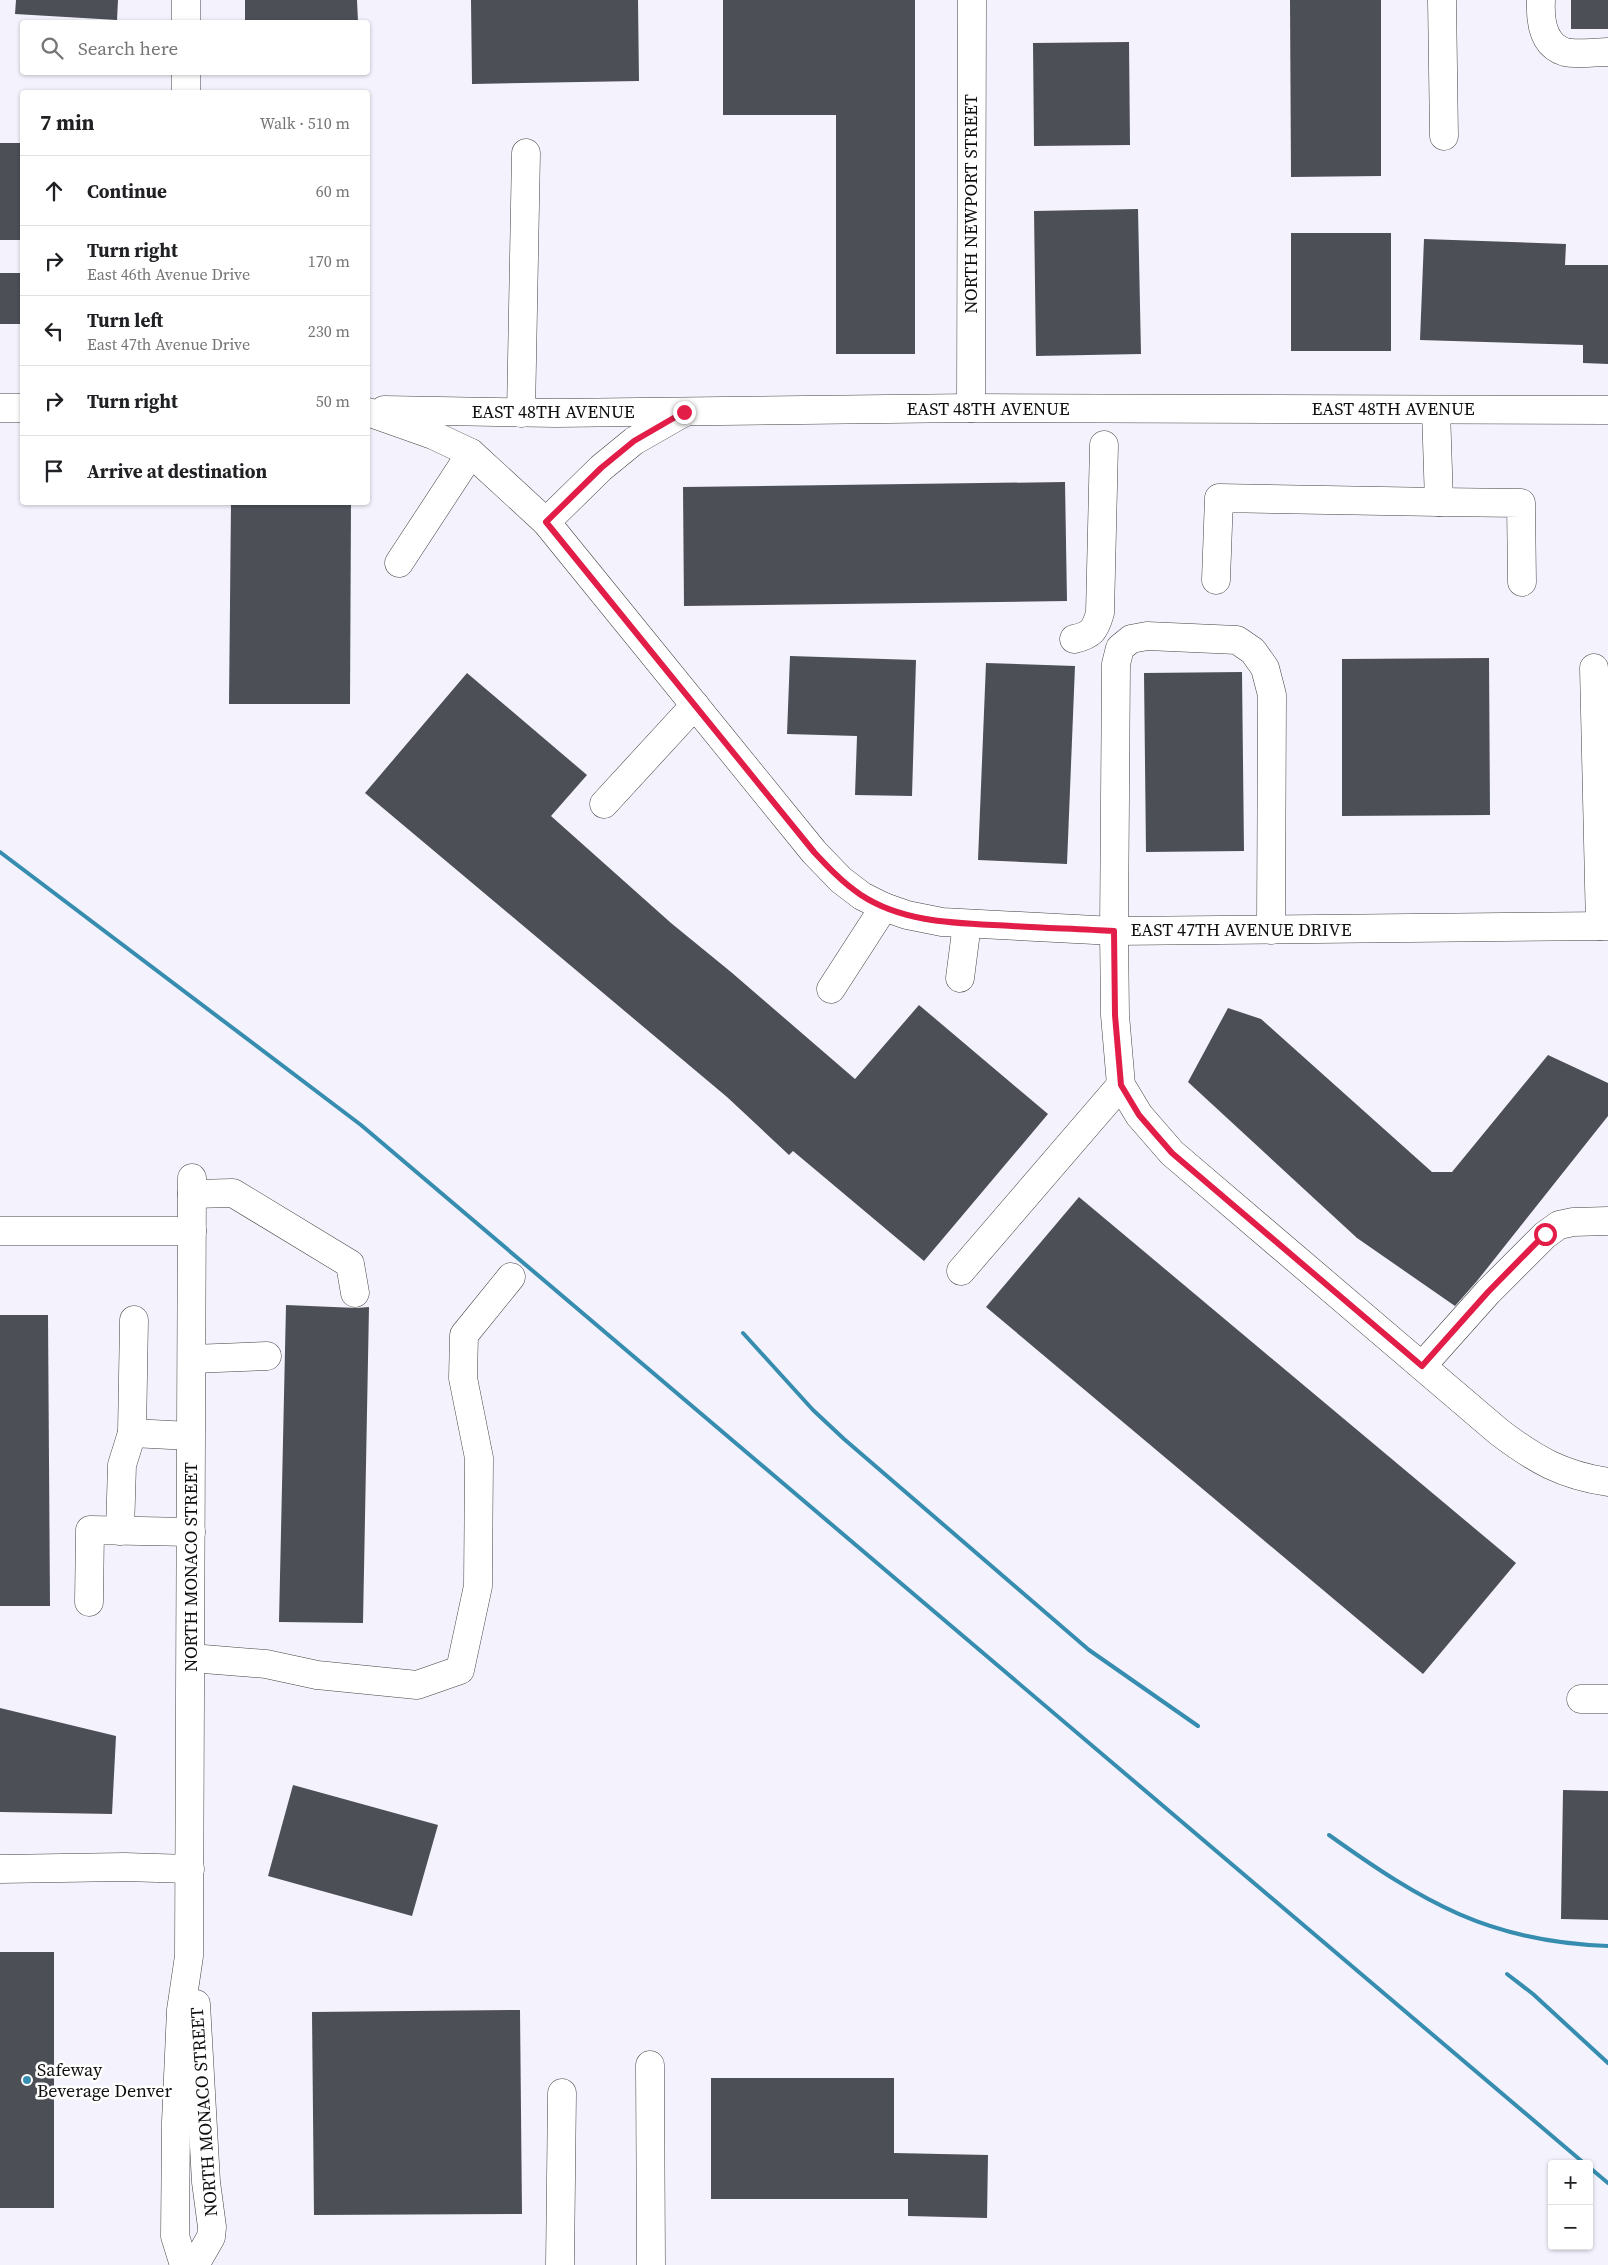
<!DOCTYPE html>
<meta charset="utf-8">
<style>
:root{--surface:#fff;--page:#f2f2f2;--text:#202124;--muted:#757577;--line:#e0e0e0}
body{margin:0;font-family:"Source Serif 4",serif;background:var(--page);color:var(--text)}
.controls{position:absolute;right:15px;bottom:15px;display:grid;overflow:hidden;border-radius:5px;box-shadow:0 1px 4px #0004}
.controls button{width:45px;height:45px;display:grid;place-items:center;padding:0;border:0;border-bottom:1px solid var(--line);background:var(--surface);color:var(--text);font:25px sans-serif}
.stop{position:absolute;width:15px;height:15px;margin:-11px;border:4px solid #e11d48;border-radius:50%;background:#fff}
.stop.end{background:#e11d48;border-color:#fff;box-shadow:0 1px 5px #0008}
.list{margin:0;padding:0;list-style:none}
h2{display:flex;justify-content:space-between;align-items:center;height:65px;margin:0;padding:0 20px;font-size:21px}
h2 small{font-size:16px;font-weight:400;color:var(--muted)}
.list li{display:grid;grid-template-columns:32px 1fr auto;gap:15px;align-items:center;box-sizing:border-box;height:70px;padding:0 20px;border-top:1px solid var(--line)}
.list b{display:block;font-size:19px;white-space:nowrap}
.list p{margin:0;font-size:16px;white-space:nowrap;color:var(--muted)}
.list em{font-size:16px;font-style:normal;color:var(--muted)}
.icon{flex:none;width:28px;height:28px;fill:none;stroke:currentColor;stroke-width:2;stroke-linecap:round;stroke-linejoin:round}
.map{position:relative;flex:none;width:1608px;height:2265px;overflow:hidden}
.search{position:absolute;background:var(--surface);box-shadow:0 1px 4px #0004;left:20px;top:20px;width:350px;height:55px;display:flex;align-items:center;gap:12px;box-sizing:border-box;padding:0 18px;border-radius:5px;color:var(--muted);font-size:19px}
.panel{position:absolute;background:var(--surface);box-shadow:0 1px 4px #0004;left:20px;top:90px;width:350px;height:415px;border-radius:5px}
.map>svg:first-child{display:block}
.building{fill:#4d4f57}
.lines{fill:none;stroke-linecap:round;stroke-linejoin:round}
.minor-casing{stroke:#424242;stroke-width:29}
.minor{stroke:#fff;stroke-width:28}
.rail{stroke:#378db0;stroke-width:4}
.route{stroke:#e11d48;stroke-width:6}
.poi-dot{fill:#378db0;stroke:#fff;stroke-width:2}
.labels{text-anchor:middle;stroke-width:5;stroke-linejoin:round;paint-order:stroke}
.street-label{font-size:18px;fill:#0f0f0f;stroke:#fff}
.poi-label{font-size:18px;fill:#0f0f0f;stroke:#fff;text-anchor:start}
</style>
<div class="map">
<svg width="1608" height="2265" viewBox="0 0 1608 2265">
<rect width="100%" height="100%" fill="#f4f3fd"/>
<g class="building">
<path d="M16,0H118L117,20L15,14Z"/>
<path d="M245,0H357L358,22H245Z"/>
<path d="M471,0H638L639,81L472,84Z"/>
<path d="M723,0H915V354H836V115H723Z"/>
<path d="M1290,0H1381V176L1291,177Z"/>
<rect x="1571" y="0" width="37" height="29"/>
<path d="M1129,42L1130,145L1034,146L1033,43Z"/>
<rect x="0" y="143" width="22" height="97"/>
<path d="M1138,209L1141,354L1036,356L1034,211Z"/>
<rect x="1291" y="233" width="100" height="118"/>
<path d="M1424,239L1566,244L1565,265H1608V364L1583,363V345L1420,340Z"/>
<rect x="0" y="273" width="22" height="51"/>
<path d="M1065,482L1067,601L684,606L683,487Z"/>
<path d="M231,502H351L350,704H229Z"/>
<path d="M790,656L916,660L912,796L855,795L857,736L787,734Z"/>
<path d="M1489,658L1490,815L1342,816V659Z"/>
<path d="M986,663L1075,666L1067,864L978,860Z"/>
<path d="M1242,672L1244,851L1146,852L1144,673Z"/>
<path d="M467,673L587,775L551,816L671,923L731,972L855,1079L919,1005L1048,1114L924,1261L793,1151L789,1155L727,1097L365,793Z"/>
<path d="M1228,1008L1261,1019L1432,1172H1452L1548,1055L1608,1083V1116L1477,1281L1455,1306L1357,1238L1188,1082Z"/>
<path d="M1079,1197L1516,1563L1423,1674L986,1307Z"/>
<path d="M286,1305L357,1308L369,1307L363,1623L279,1622Z"/>
<path d="M0,1315H48L50,1606H0Z"/>
<path d="M0,1708L116,1736L112,1814L0,1812Z"/>
<path d="M293,1785L438,1825L412,1916L268,1876Z"/>
<path d="M1563,1790L1608,1791V1920L1561,1919Z"/>
<rect x="0" y="1952" width="54" height="256"/>
<path d="M520,2010L522,2214L314,2215L312,2012Z"/>
<path d="M711,2078H894V2153L988,2155L987,2218L908,2216V2199H711Z"/>
</g>
<g class="lines">
<g class="minor-casing">
<g id="minor">
<path d="M186,0V22"/>
<path d="M1442,0L1444,136"/>
<path d="M1541,0C1540,19 1542,45 1565,52C1576,55 1596,52 1608,52"/>
<path d="M186,92V72"/>
<path d="M0,408H22"/>
<path d="M971,408L972,0"/>
<path d="M384,410L556,413L971,408L1608,410"/>
<path d="M368,412L433,435L471,453L546,522L814,852L841,880L862,896L884,907L907,915L942,922L1114,931L1608,926"/>
<path d="M521,413L526,153"/>
<path d="M1439,502L1521,503L1522,582"/>
<path d="M546,522L601,468L634,441L683,413"/>
<path d="M399,563L471,453"/>
<path d="M1216,580L1219,498L1439,502L1436,410"/>
<path d="M1074,639C1092,635 1095,630 1100,613L1104,445"/>
<path d="M1594,668L1600,926"/>
<path d="M604,804L695,705"/>
<path d="M1271,930L1272,695L1265,668L1253,651L1237,640L1147,636L1131,639L1120,648L1116,664L1114,931L1115,1015L1121,1085L1139,1115L1172,1153L1499,1432C1536,1460 1562,1475 1608,1482"/>
<path d="M960,978L967,924"/>
<path d="M831,989L884,907"/>
<path d="M192,1194L233,1193L350,1264L355,1293"/>
<path d="M0,1231H192"/>
<path d="M961,1271L1121,1085"/>
<path d="M134,1320L132,1433L190,1436"/>
<path d="M192,1359L267,1356"/>
<path d="M1422,1366L1488,1292L1545,1235L1559,1225L1573,1222L1608,1221"/>
<path d="M120,1531L122,1465L132,1433"/>
<path d="M89,1602L90,1530L191,1532"/>
<path d="M191,1658L266,1664L317,1675L417,1685L460,1670L478,1586L479,1458L463,1378L464,1335L511,1277"/>
<path d="M1581,1699H1608"/>
<path d="M0,1869L124,1867L190,1869"/>
<path d="M650,2065L651,2265"/>
<path d="M184,2265L175,2236L176,2122L181,2010L189,1956L192,1178"/>
<path d="M195,2265L211,2237L212,2227L206,2182L196,2004"/>
<path d="M560,2265L562,2093"/>
</g>
</g>
<use href="#minor" class="minor"/>
<g class="rail">
<path d="M0,852L361,1125L1585,2164"/>
<path d="M743,1333L813,1410L844,1439L1089,1650L1198,1726"/>
<path d="M1329,1835C1423,1902 1489,1942 1608,1946"/>
<path d="M1507,1974L1533,1994L1608,2063"/>
<path d="M1589,2167L1608,2183"/>
</g>
</g>
<g class="lines">
<path class="route" d="M684,412L634,441L601,468L546,522L814,852C829,868 843,883 861,895C905,924 961,923 1012,926C1046,928 1080,929 1114,931L1115,1015L1121,1085L1139,1115L1172,1153L1422,1366L1488,1292L1545,1234"/>
</g>
<circle class="poi-dot" cx="27" cy="2080" r="5"/>
<g class="labels">
<g class="street-label">
<text transform="translate(971 204) rotate(-90)" y="6">NORTH NEWPORT STREET</text>
<text x="988" y="415">EAST 48TH AVENUE</text>
<text x="1393" y="415">EAST 48TH AVENUE</text>
<text x="553" y="418">EAST 48TH AVENUE</text>
<text x="1241" y="936">EAST 47TH AVENUE DRIVE</text>
<text transform="translate(191 1567) rotate(-90)" y="6">NORTH MONACO STREET</text>
<text transform="translate(204 2112) rotate(-94)" y="6">NORTH MONACO STREET</text>
</g>
<g class="poi-label">
<text x="37" y="2076">Safeway<tspan x="37" dy="21">Beverage Denver</tspan></text>
</g>
</g>
</svg>
<div class="controls">
<button>+</button>
<button>−</button>
</div>
<div class="stop" style="left:1545px;top:1234px"></div>
<div class="stop end" style="left:684px;top:412px"></div>
<div class="search"><svg class="icon" aria-label="search" viewBox="0 0 24 24"><circle cx="10" cy="10" r="6"/><path d="M15 15l6 6"/></svg>Search here</div>
<section class="panel">
<h2>7 min<small>Walk · 510 m</small></h2>
<ul class="list">
<li><svg class="icon" aria-label="ahead" viewBox="0 0 24 24"><path d="M12 20V5M6 11l6-6 6 6"/></svg><div><b>Continue</b></div><em>60 m</em></li>
<li><svg class="icon" aria-label="right" viewBox="0 0 24 24"><path d="M7 20v-9h11M14 6l5 5-5 5"/></svg><div><b>Turn right</b><p>East 46th Avenue Drive</p></div><em>170 m</em></li>
<li><svg class="icon" aria-label="left" viewBox="0 0 24 24"><path d="M17 20v-9H6M10 6l-5 5 5 5"/></svg><div><b>Turn left</b><p>East 47th Avenue Drive</p></div><em>230 m</em></li>
<li><svg class="icon" aria-label="right" viewBox="0 0 24 24"><path d="M7 20v-9h11M14 6l5 5-5 5"/></svg><div><b>Turn right</b></div><em>50 m</em></li>
<li><svg class="icon" aria-label="arrive" viewBox="0 0 24 24"><path d="M6 21V4h12l-3 4 3 4H6"/></svg><div><b>Arrive at destination</b></div></li>
</ul>
</section>
</div>
